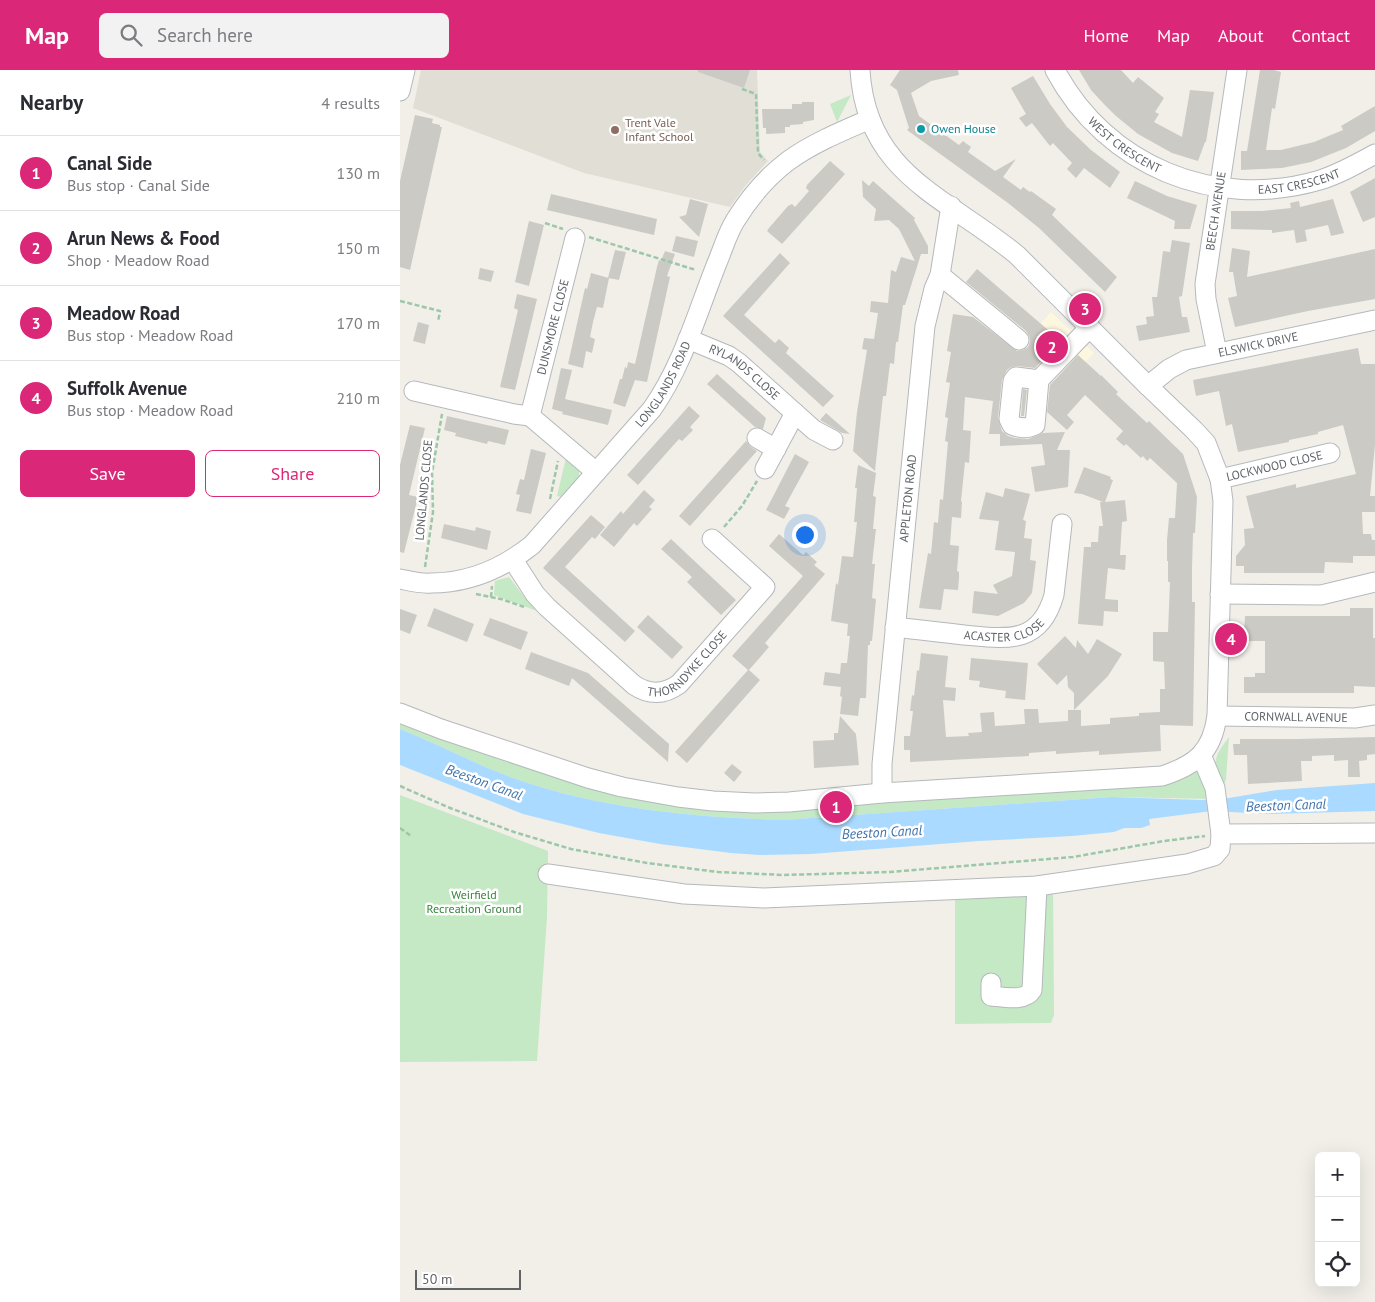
<!DOCTYPE html>
<meta charset="utf-8">
<style>
:root{--surface:#fff;--page:#f2f2f3;--text:#2b2b33;--muted:#7c7c81;--line:#e1e1e2;--accent:#db2777}
body{margin:0;font-family:"PT Sans",sans-serif;background:var(--page);color:var(--text)}
.controls{position:absolute;right:15px;bottom:15px;display:grid;overflow:hidden;border-radius:8px;box-shadow:0 5px 20px #0002}
.controls button{width:45px;height:45px;display:grid;place-items:center;padding:0;border:0;border-bottom:1px solid var(--line);background:var(--surface);color:var(--text);font:25px sans-serif}
.scale{position:absolute;left:15px;bottom:12px;width:106px;box-sizing:border-box;padding-left:5px;border:2px solid #5f6368;border-top:0;font-size:14px;line-height:18px;white-space:nowrap;color:#5f6368;-webkit-text-stroke:4px #fff;paint-order:stroke}
.you{position:absolute;left:404px;top:464px;width:18px;height:18px;margin:-12px;border:4px solid #fff;border-radius:50%;background:#1a73e8;box-shadow:0 0 0 8px #1a73e833}
.badge{display:grid;place-items:center;width:32px;height:32px;border-radius:50%;background:var(--accent);color:#fff;font-size:16px;font-weight:700}
.pin{position:absolute;translate:-50% -50%;border:2px solid #fff;box-shadow:0 1px 5px #0006}
.list{margin:0;padding:0;list-style:none}
h2{display:flex;justify-content:space-between;align-items:center;height:65px;margin:0;padding:0 20px;font-size:21px}
h2 small{font-size:16px;font-weight:400;color:var(--muted)}
.list li{display:grid;grid-template-columns:32px 1fr auto;gap:15px;align-items:center;box-sizing:border-box;height:75px;padding:0 20px;border-top:1px solid var(--line)}
.list b{display:block;font-size:19px;white-space:nowrap}
.list p{margin:0;font-size:16px;white-space:nowrap;color:var(--muted)}
.list em{font-size:16px;font-style:normal;color:var(--muted)}
.actions{display:flex;gap:10px;padding:15px 20px}
.actions a{flex:1;padding:11px 0;border:1px solid var(--accent);border-radius:8px;text-align:center;font-size:18px;color:var(--accent)}
.actions .main{background:var(--accent);color:#fff}
.icon{flex:none;width:28px;height:28px;fill:none;stroke:currentColor;stroke-width:2;stroke-linecap:round;stroke-linejoin:round}
.map{position:relative;flex:none;width:975px;height:1232px;overflow:hidden}
header{display:flex;align-items:center;gap:30px;box-sizing:border-box;height:70px;padding:0 25px;background:var(--accent);color:#fff}
header strong{font-size:24px}
nav{display:flex;gap:28px;margin-inline-start:auto;font-size:18px}
.search{width:350px;height:45px;background:var(--page);display:flex;align-items:center;gap:12px;box-sizing:border-box;padding:0 18px;border-radius:8px;color:var(--muted);font-size:19px}
main{display:flex}
aside{flex:1;background:var(--surface)}
.map>svg:first-child{display:block}
.commercial{fill:#fef7e0}
.education{fill:#e1ded6}
.green{fill:#c5e8c5}
.water{fill:#aadaff}
.building{fill:#cccac5}
.lines{fill:none;stroke-linecap:round;stroke-linejoin:round}
.minor-casing{stroke:#b5b8bc;stroke-width:21}
.path{stroke:#9cc7a9;stroke-width:2.5;stroke-dasharray:5 2.5;stroke-linecap:butt}
.minor{stroke:#fff;stroke-width:19}
.culture-dot{fill:#0f9aa8;stroke:#fff;stroke-width:2}
.education-dot{fill:#8d6e63;stroke:#fff;stroke-width:2}
.labels{text-anchor:middle;stroke-width:5;stroke-linejoin:round;paint-order:stroke}
.education-label{font-size:12px;fill:#785e54;stroke:#fff;text-anchor:start}
.culture-label{font-size:12px;fill:#0d838f;stroke:#fff;text-anchor:start}
.street-label{font-size:12px;fill:#5f6368;stroke:#fff}
.park-label{font-size:12px;fill:#348238;stroke:#fff}
.water-label{font-size:14px;font-style:italic;fill:#4174aa;stroke:#fff}
</style>
<header>
<strong>Map</strong>
<div class="search"><svg class="icon" aria-label="search" viewBox="0 0 24 24"><circle cx="10" cy="10" r="6"/><path d="M15 15l6 6"/></svg>Search here</div>
<nav><a>Home</a><a>Map</a><a>About</a><a>Contact</a></nav>
</header>
<main>
<aside>
<h2>Nearby<small>4 results</small></h2>
<ul class="list">
<li><span class="badge">1</span><div><b>Canal Side</b><p>Bus stop · Canal Side</p></div><em>130 m</em></li>
<li><span class="badge">2</span><div><b>Arun News &amp; Food</b><p>Shop · Meadow Road</p></div><em>150 m</em></li>
<li><span class="badge">3</span><div><b>Meadow Road</b><p>Bus stop · Meadow Road</p></div><em>170 m</em></li>
<li><span class="badge">4</span><div><b>Suffolk Avenue</b><p>Bus stop · Meadow Road</p></div><em>210 m</em></li>
</ul>
<div class="actions"><a class="main">Save</a><a>Share</a></div>
</aside>
<div class="map">
<svg width="975" height="1232" viewBox="0 0 975 1232">
<rect width="100%" height="100%" fill="#f1efe8"/>
<path class="commercial" d="M651,242L694,283L660,318L619,277Z"/>
<path class="education" d="M21,0H357L360,82L368,91L346,115L330,137L184,103L13,38Z"/>
<g class="green">
<path d="M451,25L437,52L430,34Z"/>
<path d="M166,388L179,396V412L165,428L157,426Z"/>
<path d="M109,507L125,528L137,541L94,525L95,511Z"/>
<path d="M0,650L145,701L423,736L773,713L798,700L814,729L712,727L383,750C293,747 201,739 116,709C76,695 39,674 0,659Z"/>
<path d="M829,667L826,709L823,719C811,694 813,688 829,667Z"/>
<path d="M0,725L148,781L147,847L137,991L0,992Z"/>
<path d="M653,817L654,945L651,953L555,954V829Z"/>
</g>
<path class="water" d="M0,659C39,674 76,695 116,709C201,739 293,747 383,750L712,727L802,730L829,728L877,720L975,713V741L869,744L812,741L749,749L750,755L741,758H724L714,762L672,766L579,771L411,784L360,785L331,783L260,774L199,763L123,744L0,695Z"/>
<g class="building">
<path d="M298,0H350L344,18L298,2Z"/>
<path d="M500,0H558L559,5L531,11L511,23L519,46L559,75L563,71L571,77L568,82L595,101L616,89L603,107L621,120L623,117L630,122L631,121L656,139L652,145L717,207L705,222L639,158L608,133L507,60L509,58L497,20L490,15Z"/>
<path d="M679,0H721L733,13L738,7L764,28L755,42L759,44L754,52L782,67L790,20L814,22L806,72H805L798,91L772,83L738,64L716,46L702,32L691,20Z"/>
<path d="M860,0H874L881,2L875,39L872,38L866,80H881L914,72L943,60L941,56L975,36V61L946,78L911,92L882,98L841,100V81H847Z"/>
<path d="M633,6L650,34L667,57L691,80L720,102L710,118L684,98L676,108L667,99L672,93L653,73L650,76L632,53L626,57L619,48L626,44L611,18Z"/>
<path d="M402,32H414V50L403,52V54L390,55V57H385V63L366,64V58H363L362,39H392V34H402Z"/>
<path d="M15,45L33,49L32,53L40,55V57H42L10,200L0,197V111Z"/>
<path d="M430,91L445,104L382,174L367,161L369,158L388,136L392,134L395,137L409,121L406,118L407,115Z"/>
<path d="M975,108V147L963,152L950,122Z"/>
<path d="M462,110L469,116L473,111L515,148L514,150L528,176V184H521L505,235H503L498,272H496L494,294L490,293L486,326H483L475,401L453,381L457,342L467,280L462,279L464,268L474,269L478,243L470,242L471,231L488,233L491,200L496,202L501,187L515,191L499,159L489,150L474,151L476,139L463,127Z"/>
<path d="M735,111L767,126L797,135L790,159H774L775,151L727,128Z"/>
<path d="M151,124L257,149L254,165L147,140Z"/>
<path d="M290,129L308,134L299,167L279,147L286,145Z"/>
<path d="M933,129L944,163L931,166L928,155L905,160L907,171L896,173L894,160L872,163V160L831,159V141H862L891,138L890,133L899,131L900,137Z"/>
<path d="M129,151L144,155L129,216L115,212Z"/>
<path d="M276,166L298,171L294,187L272,181Z"/>
<path d="M772,170L790,173L782,226L779,227L782,247H787L790,262L739,271L736,256L747,254L746,247L754,246L752,227H757L763,181L770,182Z"/>
<path d="M832,178L850,181L847,207L975,179V229L908,241L835,257L828,228L837,226L833,202H829Z"/>
<path d="M215,180L226,182L219,210L208,208Z"/>
<path d="M265,181L275,184L267,206L270,207L247,312L235,310L225,337L213,333L220,309H222L225,297L227,298L228,292L235,294L257,197L259,190L261,191Z"/>
<path d="M380,183L390,193L344,245L375,273L379,269L389,278L386,283L434,326L423,337L323,246Z"/>
<path d="M80,198L94,201L91,212L78,209Z"/>
<path d="M577,199L661,271L635,298L617,296L611,297L607,300L602,310L598,348L602,361L608,366L615,368L628,369L643,363L665,362L657,380H670L668,417L635,422L631,397L645,395L642,374L600,376V364H589L593,331L565,327L563,360L571,361L569,393L565,392L561,431L562,432L561,448L552,447L550,475L559,476L557,501L559,502V508L558,520L544,519L541,540L519,538L528,483L531,484L534,452L538,453L540,429L543,430L548,372L545,371L548,348L545,347L550,313L546,312L551,282L547,281L553,244L573,247L617,281L623,280L628,277L630,271L629,266L626,261L566,212Z"/>
<path d="M191,203L209,208L203,238L197,237L193,252L190,267L195,269L192,283L186,281L183,298L168,294L185,218L187,219Z"/>
<path d="M117,224L137,229L115,320L100,317L118,240L114,238Z"/>
<path d="M18,252L29,255L25,274L13,271Z"/>
<path d="M958,278L961,294H975V375L970,426H975V442H962L963,464H971L972,470H975V486H953V493L925,492L924,503H844V496H836V486L845,475L844,459L854,458L846,426L896,414V418L956,404L943,355L918,362V364L889,370V372L838,382L832,354L826,356L819,321L796,326L793,310Z"/>
<path d="M678,285L701,306V305L718,322L716,324L747,353L749,351L783,384L797,427L795,463H793L792,499V532H795L793,656L760,655L761,681L699,685V681L656,684V681L629,683V686L510,692V680H504V666H510L513,641H510L512,625L514,626L517,600L519,601L521,583L548,586L545,617L556,618L555,631L543,630L546,667L569,666L568,663L582,662L580,643L594,642L595,656L625,654L624,639H638L639,653L668,651V640H681V656L710,654V648L739,646V643L760,642V619H765L764,592L753,591V562H768L770,512H768V491H767V470L769,448H775L777,413L750,388L747,391L743,386L741,388L726,374L724,376L716,369L723,361L685,325L667,345L674,352L667,360L647,342L650,315Z"/>
<path d="M161,298L172,300L165,329L212,340L208,355L162,344L163,342L152,339Z"/>
<path d="M317,304L366,348L363,359L355,357L307,314Z"/>
<path d="M623,319L627,320L624,346H621Z"/>
<path d="M289,336L300,346L290,357L293,360L282,371L279,369L238,415L227,405Z"/>
<path d="M426,343L450,364L442,363L420,350Z"/>
<path d="M47,346L109,360L105,375L88,371L87,374L55,366L56,363L44,360Z"/>
<path d="M10,355L25,358L9,425L18,427L4,483L0,482V395Z"/>
<path d="M346,371L351,377L357,381L290,456L279,446Z"/>
<path d="M131,379L146,383L131,444L116,441L120,425L116,424L120,409L124,410Z"/>
<path d="M395,384L409,392L385,436L390,438L384,449L366,440Z"/>
<path d="M458,395L476,403L473,426L476,427L473,459H476L472,494H475L472,528L476,529L472,571H470V575H468L466,628H460L458,646L440,644L442,627L440,626L441,617L423,615L425,602L440,604L441,593H447L450,566H447L448,554L431,551L436,513L438,515L442,486L453,487L457,452H454L457,418H455Z"/>
<path d="M684,397L711,407L710,409L713,410L705,432L725,430L727,451L722,452L720,485H726L725,500L708,498L705,529L718,530V542L704,541L703,556L678,554L684,477H691V472H698L699,456H703L700,432H703L682,424L674,423Z"/>
<path d="M605,418L630,424L623,450L626,451L624,468L632,469L630,490L636,491L632,523L624,533L598,546L572,543L574,521L598,524L593,515L612,506L615,482L595,480L599,451L579,449L586,422L603,427Z"/>
<path d="M244,420L255,430L249,437L252,439L237,456L234,453L214,477L200,465L221,441L223,444Z"/>
<path d="M191,445L205,457L195,469L192,467L165,497L235,561L225,572L143,498Z"/>
<path d="M44,454L75,461L76,457L91,461L87,480L41,468Z"/>
<path d="M379,464L403,485L406,482L417,492L414,495L425,504L365,573L369,577L349,600L360,610L287,693L275,682L348,600L332,586L403,506L369,476Z"/>
<path d="M271,469L336,530L321,545L287,512L292,507L261,479Z"/>
<path d="M34,538L74,554L67,572L27,556Z"/>
<path d="M950,538H973V568H975V617L954,616V623H844V607H855V603H865V571H848L849,563H844L845,546H950Z"/>
<path d="M0,539L17,545L10,564L0,560Z"/>
<path d="M248,545L283,577L272,589L237,557Z"/>
<path d="M90,548L128,562L121,580L83,565Z"/>
<path d="M665,566L676,578L677,570L688,584L697,569L722,584L708,606L674,640V623L668,617L667,605L657,615L637,594Z"/>
<path d="M131,582L188,603L269,674L268,692L172,608L169,616L125,599Z"/>
<path d="M571,588L628,593L625,630L605,628L606,621L579,617L580,611L569,610Z"/>
<path d="M440,646L456,664L459,695L414,698L413,671L434,670V663H438Z"/>
<path d="M975,667V684L967,685V690L959,691L960,707H948V690L934,691V685L912,686V691H901L902,711L848,714L847,685H834L833,674H840V669H898Z"/>
<path d="M332,694L342,702L334,712L324,703Z"/>
</g>
<g class="lines">
<g class="minor-casing">
<g id="minor">
<path id="s1" d="M655,0C706,96 815,141 920,110C939,104 957,94 975,84"/>
<path d="M0,21L5,0"/>
<path d="M175,168L130,346L196,402"/>
<path d="M540,205L619,270"/>
<path id="s2" d="M288,269L329,286L339,293L414,360L433,370"/>
<path id="s3" d="M817,283L806,229L805,214L837,0"/>
<path d="M639,310L635,355C628,359 619,358 612,355L609,349L613,311L616,307L639,310L690,257"/>
<path id="s4" d="M748,316L769,299L786,290L975,250"/>
<path d="M14,321L114,344L130,346"/>
<path d="M357,368L376,379"/>
<path d="M365,399L395,343"/>
<path id="s5" d="M820,409L930,383"/>
<path id="s6" d="M113,490L135,524L147,537L234,615C249,625 264,625 279,614L365,517L312,469"/>
<path id="s7" d="M0,509C10,511 21,514 31,513C69,513 103,498 132,475L252,339C283,295 297,243 317,193C323,179 327,164 335,151C349,128 367,107 388,91C413,73 442,61 470,49"/>
<path d="M820,524L921,525L975,512"/>
<path id="s8" d="M495,557C518,560 541,562 564,565C607,569 640,575 654,525L662,454"/>
<path d="M0,643L41,659L188,708L222,717L278,727L313,731L355,733L389,732L482,723L762,706C796,695 812,682 817,646L823,431L820,409L806,373L794,360L748,316L617,185C547,127 466,105 460,0"/>
<path id="s9" d="M817,646L955,648L975,645"/>
<path id="s10" d="M482,723V694L525,256L534,219L540,205L551,136"/>
<path d="M821,764L975,763"/>
<path d="M148,804L284,824L364,828L637,816L787,794L814,786L820,779L821,764L815,718L801,685"/>
<path d="M591,913V926C603,927 625,932 632,920L637,816"/>
</g>
</g>
<g class="path">
<path d="M342,19L356,24L358,83L364,90"/>
<path d="M145,153L163,159"/>
<path d="M189,167L296,200"/>
<path d="M0,231L40,241L38,252"/>
<path d="M150,429L158,391"/>
<path d="M324,457L342,436L357,411"/>
<path d="M25,497L33,442L32,403L42,344"/>
<path d="M76,524L101,529L124,537"/>
<path d="M91,527L92,516"/>
<path d="M0,716L50,738L114,762L171,779L247,793L318,802L383,805L490,802L673,787L764,771L805,766"/>
<path d="M0,758L11,766"/>
</g>
<use href="#minor" class="minor"/>
</g>
<circle class="culture-dot" cx="521" cy="59" r="5"/>
<circle class="education-dot" cx="215" cy="60" r="5"/>
<g class="labels">
<g class="education-label">
<text x="225" y="57">Trent Vale<tspan x="225" dy="14">Infant School</tspan></text>
</g>
<g class="culture-label">
<text x="531" y="63">Owen House</text>
</g>
<g class="street-label">
<text dy="4" stroke="none"><textPath href="#s1" startOffset="104">WEST CRESCENT</textPath></text>
<text dy="4" stroke="none"><textPath href="#s1" startOffset="290">EAST CRESCENT</textPath></text>
<text dy="4" stroke="none"><textPath href="#s3" startOffset="144">BEECH AVENUE</textPath></text>
<text transform="translate(153 257) rotate(-76)" y="4">DUNSMORE CLOSE</text>
<text dy="4" stroke="none"><textPath href="#s4" startOffset="120">ELSWICK DRIVE</textPath></text>
<text dy="4" stroke="none"><textPath href="#s2" startOffset="66">RYLANDS CLOSE</textPath></text>
<text dy="4" stroke="none"><textPath href="#s7" startOffset="350">LONGLANDS ROAD</textPath></text>
<text dy="4" stroke="none"><textPath href="#s5" startOffset="56">LOCKWOOD CLOSE</textPath></text>
<text transform="translate(24 420) rotate(-85)" y="4">LONGLANDS CLOSE</text>
<text dy="4" stroke="none"><textPath href="#s10" startOffset="296">APPLETON ROAD</textPath></text>
<text dy="4" stroke="none"><textPath href="#s8" startOffset="111">ACASTER CLOSE</textPath></text>
<text dy="4" stroke="none"><textPath href="#s6" startOffset="241">THORNDYKE CLOSE</textPath></text>
<text dy="4" stroke="none"><textPath href="#s9" startOffset="79">CORNWALL AVENUE</textPath></text>
</g>
<g class="park-label">
<text x="74" y="829">Weirfield<tspan x="74" dy="14">Recreation Ground</tspan></text>
</g>
<g class="water-label">
<text transform="translate(84 712) rotate(20)" y="5">Beeston Canal</text>
<text transform="translate(886 735) rotate(-2)" y="5">Beeston Canal</text>
<text transform="translate(482 762) rotate(-3)" y="5">Beeston Canal</text>
</g>
</g>
</svg>
<div class="controls">
<button>+</button>
<button>−</button>
<button><svg class="icon" aria-label="locate" viewBox="0 0 24 24"><circle cx="12" cy="12" r="6"/><path d="M12 2v4M12 18v4M2 12h4M18 12h4"/></svg></button>
</div>
<div class="scale">50 m</div>
<div class="you"></div>
<div class="pin badge" style="left:436px;top:737px">1</div>
<div class="pin badge" style="left:652px;top:277px">2</div>
<div class="pin badge" style="left:685px;top:239px">3</div>
<div class="pin badge" style="left:831px;top:569px">4</div>
</div>
</main>
